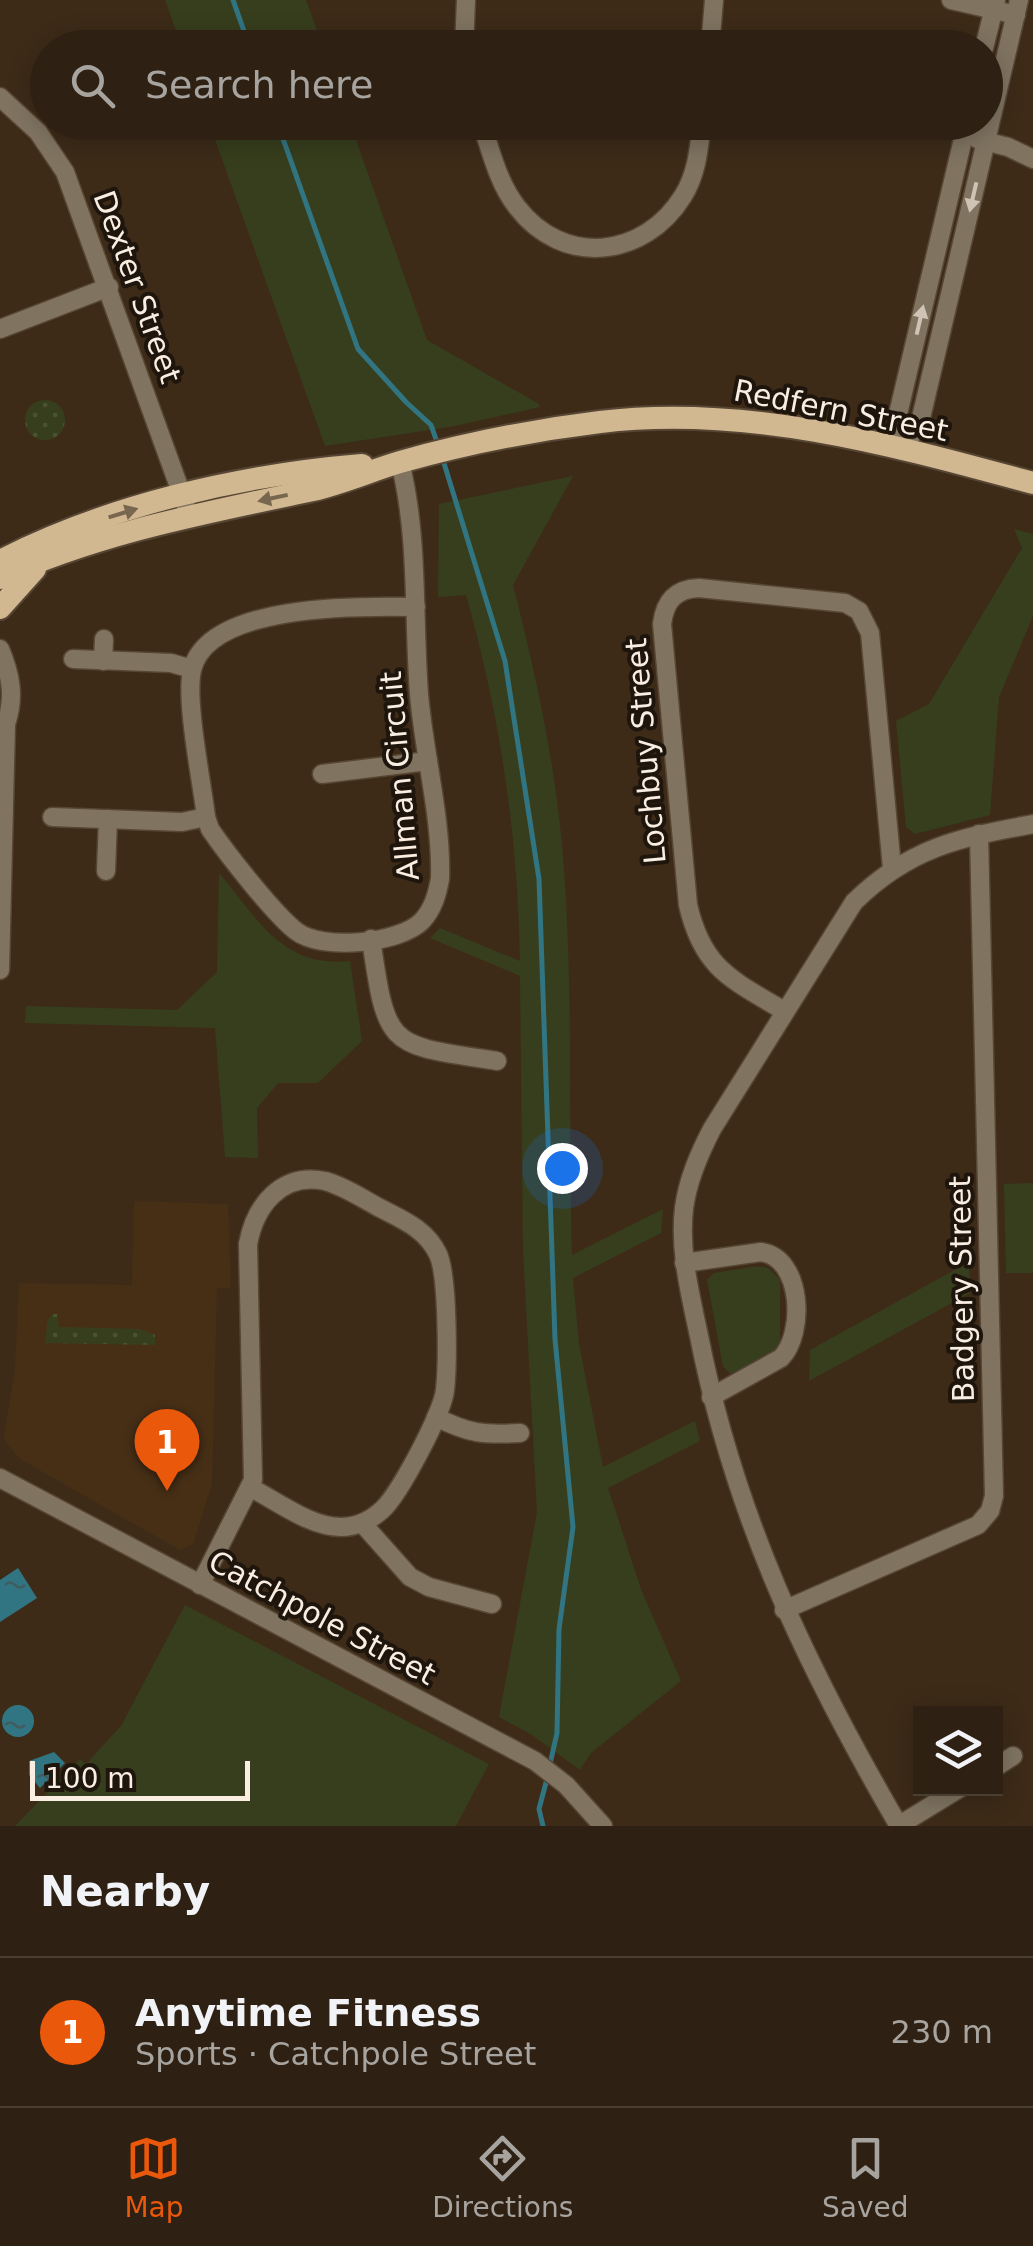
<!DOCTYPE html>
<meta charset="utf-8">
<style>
:root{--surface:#2e2012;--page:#36281b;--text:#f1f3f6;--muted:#a7a39f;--line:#493e32;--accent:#ea580c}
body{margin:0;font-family:"DejaVu Sans",sans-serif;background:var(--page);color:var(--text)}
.controls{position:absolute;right:30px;bottom:30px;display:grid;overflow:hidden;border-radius:0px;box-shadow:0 5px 25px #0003}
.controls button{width:90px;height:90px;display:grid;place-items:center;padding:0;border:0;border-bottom:2px solid var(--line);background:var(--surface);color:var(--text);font:50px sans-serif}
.scale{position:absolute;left:30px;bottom:25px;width:220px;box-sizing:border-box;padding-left:10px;border:5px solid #faeee2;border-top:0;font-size:28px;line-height:35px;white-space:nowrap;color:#faeee2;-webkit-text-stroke:8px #1e150d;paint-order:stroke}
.you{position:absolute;left:562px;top:1168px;width:35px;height:35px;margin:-25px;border:8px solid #fff;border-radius:50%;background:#1a73e8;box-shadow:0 0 0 15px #1a73e833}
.badge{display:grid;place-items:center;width:65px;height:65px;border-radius:50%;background:var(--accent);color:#fff;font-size:32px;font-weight:700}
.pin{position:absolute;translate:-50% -82px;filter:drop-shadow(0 2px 5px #0008)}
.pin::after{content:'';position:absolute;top:52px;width:35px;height:30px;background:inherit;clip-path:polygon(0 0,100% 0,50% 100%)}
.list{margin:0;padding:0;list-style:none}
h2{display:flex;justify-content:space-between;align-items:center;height:130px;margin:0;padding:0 40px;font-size:42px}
h2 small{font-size:32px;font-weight:400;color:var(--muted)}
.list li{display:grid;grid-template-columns:65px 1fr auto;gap:30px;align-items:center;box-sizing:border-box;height:150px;padding:0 40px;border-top:2px solid var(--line)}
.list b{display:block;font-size:38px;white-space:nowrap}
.list p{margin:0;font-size:32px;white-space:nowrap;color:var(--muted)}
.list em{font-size:32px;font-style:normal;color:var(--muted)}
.icon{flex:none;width:55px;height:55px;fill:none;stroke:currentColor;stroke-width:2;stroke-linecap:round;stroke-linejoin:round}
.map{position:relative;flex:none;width:1033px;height:1826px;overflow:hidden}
.search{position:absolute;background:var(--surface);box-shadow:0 5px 25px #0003;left:30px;right:30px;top:30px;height:110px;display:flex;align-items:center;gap:25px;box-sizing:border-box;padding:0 35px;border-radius:55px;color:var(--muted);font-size:38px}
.sheet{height:280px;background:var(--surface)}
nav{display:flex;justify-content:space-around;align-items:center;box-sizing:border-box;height:140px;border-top:2px solid var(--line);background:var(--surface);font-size:28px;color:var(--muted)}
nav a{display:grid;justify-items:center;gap:5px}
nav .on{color:var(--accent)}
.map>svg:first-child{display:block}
.built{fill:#472f16}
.grass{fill:url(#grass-dots)}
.park{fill:#373e1d}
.water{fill:url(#water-ripples)}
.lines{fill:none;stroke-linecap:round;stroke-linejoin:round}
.stream{stroke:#327582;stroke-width:5}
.minor-casing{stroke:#574634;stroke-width:21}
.major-casing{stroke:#574634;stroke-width:26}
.minor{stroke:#807461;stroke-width:18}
.major{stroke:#d2b891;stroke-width:22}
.oneway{fill:#cfc3b5}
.oneway2{fill:#78664f}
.labels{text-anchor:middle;stroke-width:8;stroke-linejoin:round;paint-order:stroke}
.street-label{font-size:30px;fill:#faeee2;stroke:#1e150d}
</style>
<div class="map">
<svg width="1033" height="1826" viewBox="0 0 1033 1826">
<defs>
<pattern id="grass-dots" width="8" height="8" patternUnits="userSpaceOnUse" patternTransform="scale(2.5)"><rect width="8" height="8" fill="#373e1d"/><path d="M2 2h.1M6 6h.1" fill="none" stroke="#4b5133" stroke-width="1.8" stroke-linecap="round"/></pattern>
<pattern id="water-ripples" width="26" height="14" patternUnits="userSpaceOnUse" patternTransform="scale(2.5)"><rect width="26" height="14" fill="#327582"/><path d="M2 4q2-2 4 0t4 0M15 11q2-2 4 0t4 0" fill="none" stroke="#405c60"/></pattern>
</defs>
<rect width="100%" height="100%" fill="#3d2b18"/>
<path class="built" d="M134,1201L228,1204L231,1288H217L212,1484L193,1544L180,1550L20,1459L6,1443L4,1435L15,1369L19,1283L132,1285Z"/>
<g class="grass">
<circle cx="45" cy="420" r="20"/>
<path d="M53,1314H57L59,1327L140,1329L155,1335V1345L45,1343L48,1319Z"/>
</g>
<g class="park">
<path d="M165,0H306L323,47H182Z"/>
<path d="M209,123H350L427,340L539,404L540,407L455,426L325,446Z"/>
<path d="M573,476L513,585C535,671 554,757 562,845C574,981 568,1119 572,1255L663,1209L661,1233L573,1278L579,1344L603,1467L695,1421L700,1441L608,1488L642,1592L681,1681L591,1753L580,1770L532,1735L499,1717L537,1512L523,1250L520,976L430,938L440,928L520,961C518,836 500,715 466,595L438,597L439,504Z"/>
<path d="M1014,529L1033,534V616L999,697L990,815L915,834L906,827L896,721L929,704L1022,548Z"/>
<path d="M219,873C258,919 282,968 350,961L362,1041L318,1083H278L257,1108L258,1158L225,1157L215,1028L25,1023L26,1006L177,1010L217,972Z"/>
<path d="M1033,1183V1273H1006L1004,1184Z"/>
<path d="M969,1262L970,1293L809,1381L810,1350Z"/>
<path d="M758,1266L768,1268L780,1280V1345L770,1355L730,1374L723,1366L707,1280L714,1273Z"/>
<path d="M185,1605L489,1764L456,1826H15L80,1759L86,1764L121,1726Z"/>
</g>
<g class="water">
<path d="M18,1568L37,1598L0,1622V1580Z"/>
<circle cx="18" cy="1721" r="16"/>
<path d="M54,1752L65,1763L40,1788L29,1775V1761Z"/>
</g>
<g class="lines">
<g class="stream">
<path d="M233,0L250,48"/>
<path d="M277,122L358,349L406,402L431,425L438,445"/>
<path d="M443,460L505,661L539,879L555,1339L573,1527L559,1629L557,1733L550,1764"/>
<path d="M543,1826L539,1809L548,1775"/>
</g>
<g class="minor-casing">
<g id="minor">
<path d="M951,0L1016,15"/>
<path d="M464,48L466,0"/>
<path d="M710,48L714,0"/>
<path d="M984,48L996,0"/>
<path d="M0,97L38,132L65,172L186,506"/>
<path d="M481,122C491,151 498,183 517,207C563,267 644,259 683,196C697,174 699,148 702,122"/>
<path d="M977,139L1008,147L1033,159"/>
<path d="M0,329L109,287"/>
<path d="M902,450L898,414L967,122"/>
<path d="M903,451L921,418L1019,0"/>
<path d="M400,462C419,538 413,616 419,694C424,755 442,818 440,879C437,895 433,909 422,921C399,944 321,951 296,931C274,914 227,854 210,829L206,817C202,782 185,701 192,670C208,603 361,606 416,607"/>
<path d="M0,649C11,675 15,697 6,724L0,970"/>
<path d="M73,659L171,663L192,669"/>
<path d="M103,661L104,639"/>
<path d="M322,774L428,761"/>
<path d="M52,817L182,822L206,817"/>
<path d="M106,871L108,819"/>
<path d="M371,939C387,1050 388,1044 497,1061"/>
<path d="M784,1011C731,979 703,969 688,905L662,624C665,601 675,589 699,588L845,603L859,611L870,633L892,868"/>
<path d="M684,1263L761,1252C803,1258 805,1334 781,1358L711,1397"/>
<path d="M436,1417C469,1434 484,1435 520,1433"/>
<path d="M0,1478L535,1761L566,1785L603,1826"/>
<path d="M362,1523L410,1577L429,1587L492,1604"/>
<path d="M200,1585L253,1480L248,1244C255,1206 281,1172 325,1181C344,1186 363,1199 380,1208C403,1220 426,1229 438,1254C448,1276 448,1363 445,1390C443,1412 399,1495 382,1510C371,1520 356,1527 341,1527C310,1527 277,1501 251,1488"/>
<path d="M784,1610L978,1525L990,1511L994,1496L979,834"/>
<path d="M996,1767L1013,1756"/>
<path d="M898,1826L960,1788"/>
<path d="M899,1826C806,1666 735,1518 699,1336C690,1293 679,1251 684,1208C688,1179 699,1154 712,1129L854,902C910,847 959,838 1033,824"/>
</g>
</g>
<g class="major-casing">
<g id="major">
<path d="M0,561C109,505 240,475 362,465"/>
<path d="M0,578C100,532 206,513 313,490C343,483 370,471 400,462C464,444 534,430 600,422C747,404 893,445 1033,483"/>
<path d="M0,608L35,569"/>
</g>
</g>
<use href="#minor" class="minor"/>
<use href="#major" class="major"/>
</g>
<defs><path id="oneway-solid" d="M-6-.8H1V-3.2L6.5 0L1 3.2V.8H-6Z" transform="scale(2.5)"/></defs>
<g class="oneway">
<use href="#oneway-solid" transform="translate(973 197) rotate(103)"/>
<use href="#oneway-solid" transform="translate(920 320) rotate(-77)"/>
</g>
<g class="oneway2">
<use href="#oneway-solid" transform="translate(273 498) rotate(168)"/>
<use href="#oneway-solid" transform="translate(123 513) rotate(-17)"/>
</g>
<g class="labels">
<g class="street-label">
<text transform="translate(137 287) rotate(70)" y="10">Dexter Street</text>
<text transform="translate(841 411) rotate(11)" y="10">Redfern Street</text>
<text transform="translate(646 751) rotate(-95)" y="10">Lochbuy Street</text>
<text transform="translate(400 776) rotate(-95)" y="10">Allman Circuit</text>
<text transform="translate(962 1289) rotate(-91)" y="10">Badgery Street</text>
<text transform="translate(322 1618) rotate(28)" y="10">Catchpole Street</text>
</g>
</g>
</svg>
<div class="controls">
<button><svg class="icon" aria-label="layers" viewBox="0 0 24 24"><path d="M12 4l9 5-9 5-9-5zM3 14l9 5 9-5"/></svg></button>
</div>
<div class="scale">100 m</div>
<div class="you"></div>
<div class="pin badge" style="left:167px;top:1491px">1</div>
<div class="search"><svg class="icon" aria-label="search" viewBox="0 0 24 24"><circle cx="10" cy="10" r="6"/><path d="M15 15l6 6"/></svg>Search here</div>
</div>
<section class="sheet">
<h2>Nearby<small></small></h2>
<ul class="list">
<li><span class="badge">1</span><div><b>Anytime Fitness</b><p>Sports · Catchpole Street</p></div><em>230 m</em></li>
</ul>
</section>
<nav>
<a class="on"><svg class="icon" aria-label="map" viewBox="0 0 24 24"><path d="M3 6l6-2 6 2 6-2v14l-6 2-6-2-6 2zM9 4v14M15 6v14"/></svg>Map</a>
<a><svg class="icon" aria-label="directions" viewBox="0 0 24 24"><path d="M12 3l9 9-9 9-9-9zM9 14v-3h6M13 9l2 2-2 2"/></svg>Directions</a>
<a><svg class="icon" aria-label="saved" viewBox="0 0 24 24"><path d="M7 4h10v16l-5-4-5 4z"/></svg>Saved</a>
</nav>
